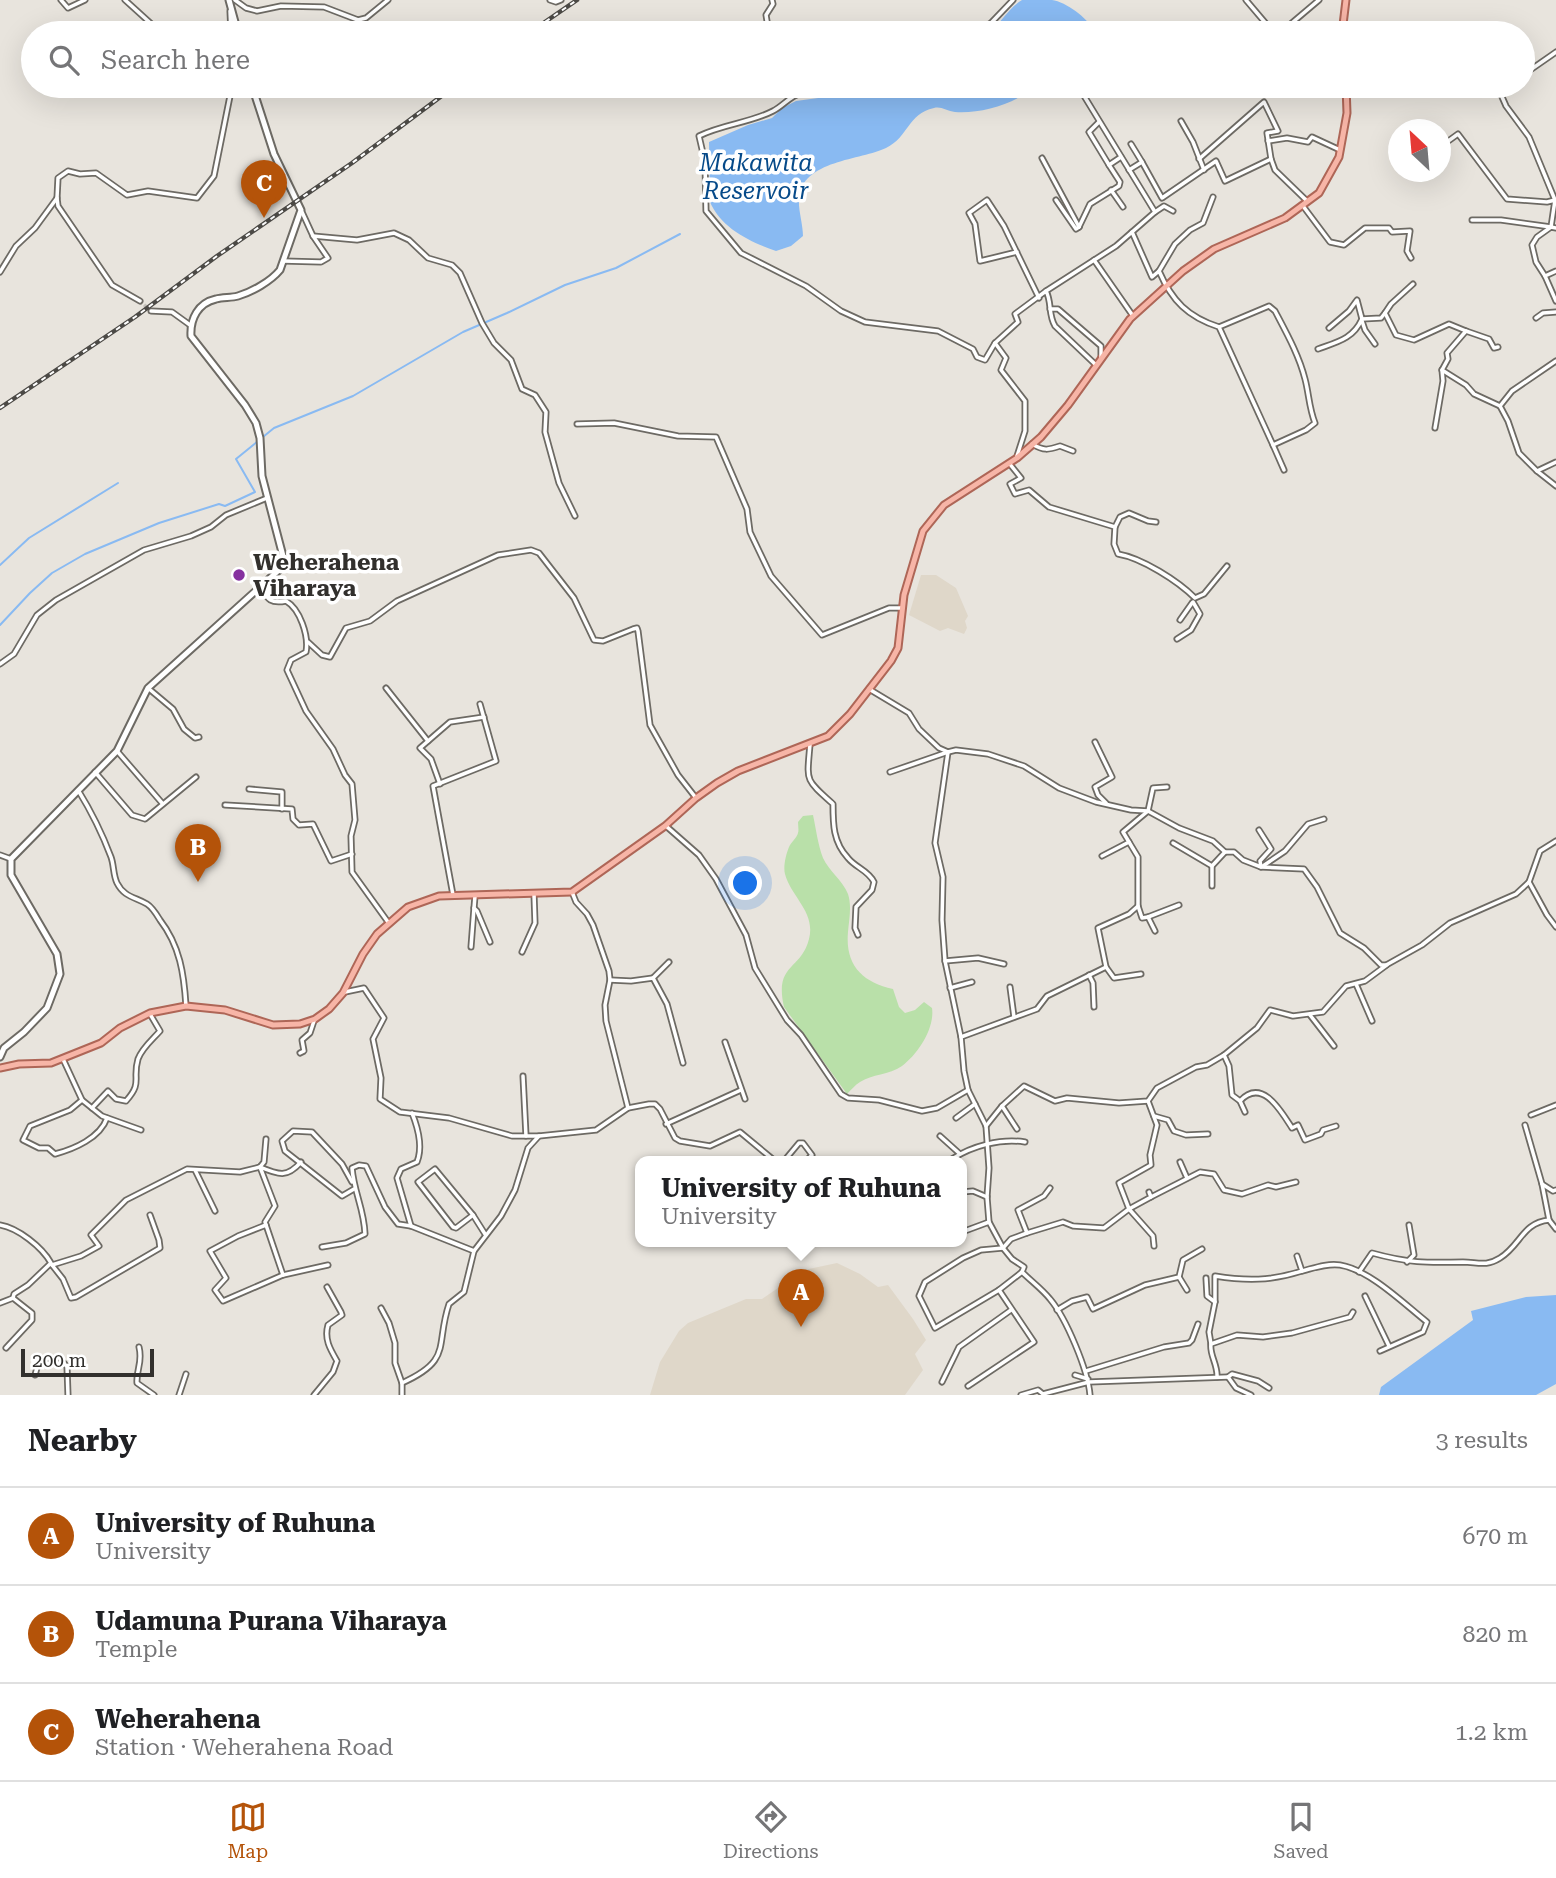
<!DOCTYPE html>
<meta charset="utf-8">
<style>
:root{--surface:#fff;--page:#f6f6f6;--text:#202124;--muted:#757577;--line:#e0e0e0;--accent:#b45309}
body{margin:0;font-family:"Roboto Serif",serif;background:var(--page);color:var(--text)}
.compass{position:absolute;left:1388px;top:119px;width:63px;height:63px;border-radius:50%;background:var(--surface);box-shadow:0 7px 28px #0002;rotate:334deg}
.scale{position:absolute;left:21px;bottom:18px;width:133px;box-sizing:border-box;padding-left:7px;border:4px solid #32302d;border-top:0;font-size:19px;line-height:24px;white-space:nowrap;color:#32302d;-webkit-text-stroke:5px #fff;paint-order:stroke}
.you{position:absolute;left:746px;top:884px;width:24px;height:24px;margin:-18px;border:5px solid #fff;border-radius:50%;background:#1a73e8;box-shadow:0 0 0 10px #1a73e833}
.badge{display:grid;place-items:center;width:46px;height:46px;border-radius:50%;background:var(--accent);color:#fff;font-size:23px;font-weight:700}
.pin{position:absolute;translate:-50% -58px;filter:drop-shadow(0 2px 4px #0008)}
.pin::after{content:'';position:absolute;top:37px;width:24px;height:21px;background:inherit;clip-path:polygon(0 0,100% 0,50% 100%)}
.popup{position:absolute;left:635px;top:1156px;width:332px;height:91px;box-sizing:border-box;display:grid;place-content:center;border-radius:14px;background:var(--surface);filter:drop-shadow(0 2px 5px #0005);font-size:23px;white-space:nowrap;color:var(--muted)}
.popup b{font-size:26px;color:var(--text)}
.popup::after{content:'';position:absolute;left:50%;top:100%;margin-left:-14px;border:14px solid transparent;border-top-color:var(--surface)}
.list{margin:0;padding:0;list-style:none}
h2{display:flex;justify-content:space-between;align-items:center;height:91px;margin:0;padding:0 28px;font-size:30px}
h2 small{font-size:23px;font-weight:400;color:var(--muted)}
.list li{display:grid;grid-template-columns:46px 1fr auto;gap:21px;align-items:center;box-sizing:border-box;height:98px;padding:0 28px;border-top:2px solid var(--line)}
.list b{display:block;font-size:26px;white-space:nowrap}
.list p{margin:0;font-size:23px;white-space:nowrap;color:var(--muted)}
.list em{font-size:23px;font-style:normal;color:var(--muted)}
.icon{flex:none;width:38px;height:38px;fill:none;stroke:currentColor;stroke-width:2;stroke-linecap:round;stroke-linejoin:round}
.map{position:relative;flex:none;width:1556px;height:1395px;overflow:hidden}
.search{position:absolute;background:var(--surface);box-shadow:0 7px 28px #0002;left:21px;right:21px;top:21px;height:77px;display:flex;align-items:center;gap:18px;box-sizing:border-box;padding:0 24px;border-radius:38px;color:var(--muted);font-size:26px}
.sheet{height:385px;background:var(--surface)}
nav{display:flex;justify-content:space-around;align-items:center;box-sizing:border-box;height:98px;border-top:2px solid var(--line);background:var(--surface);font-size:19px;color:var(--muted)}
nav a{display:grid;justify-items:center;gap:4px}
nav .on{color:var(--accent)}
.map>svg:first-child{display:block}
.built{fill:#dfd7c9}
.green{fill:#b9e0a9}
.water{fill:#89baf2}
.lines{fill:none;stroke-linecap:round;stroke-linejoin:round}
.stream{stroke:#89baf2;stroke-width:2}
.minor-tunnel{stroke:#c4c0ba;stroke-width:3.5;stroke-dasharray:3.5 2;stroke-linecap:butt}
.minor-casing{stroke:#6d6a64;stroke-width:7}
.secondary-casing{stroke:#6d6a64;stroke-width:9}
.primary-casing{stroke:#ae6657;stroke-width:9}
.minor{stroke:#fff;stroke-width:3.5}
.secondary{stroke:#fff;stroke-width:5}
.primary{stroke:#f7b5a7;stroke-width:5}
.rail-casing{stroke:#4c4a46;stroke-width:4.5}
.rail{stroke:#fff;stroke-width:2;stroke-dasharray:5;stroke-linecap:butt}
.poi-dot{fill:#86319f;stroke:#fff;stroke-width:2.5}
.labels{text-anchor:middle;stroke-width:7;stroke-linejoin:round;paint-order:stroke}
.poi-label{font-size:23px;font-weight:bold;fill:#32302d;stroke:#fff;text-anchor:start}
.water-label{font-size:24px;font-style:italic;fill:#064a89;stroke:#fff}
</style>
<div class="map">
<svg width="1556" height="1395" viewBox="0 0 1556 1395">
<rect width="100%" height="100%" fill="#e8e4dd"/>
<g class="built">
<path d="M921,575H936L956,588L968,616L965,621L967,628L964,634L948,628L940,631L909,615Z"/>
<path d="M837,1263L860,1274L878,1287L888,1285L913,1319L926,1340L915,1354L923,1370L905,1395H650L660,1362L679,1331L688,1323L746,1299H762L804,1270Z"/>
</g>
<path class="green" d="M813,815C816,829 818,845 823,858C829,871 843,881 848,894C852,906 849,920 848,932C845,965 862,982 893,989L899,1007L905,1013L915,1010L924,1002L932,1008C935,1028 918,1054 902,1066C889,1075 872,1074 860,1082C855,1085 851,1090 847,1094L784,1007C774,963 801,971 809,939C816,912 791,897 785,874C783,867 786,854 789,847C791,842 797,838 798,833C799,830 798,826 798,822L803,816Z"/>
<g class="water">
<path d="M1022,0C1031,0 1042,0 1052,0C1066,2 1088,18 1093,30L1090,33H988C1001,24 1007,9 1022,0Z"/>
<path d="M854,86H1034C1017,104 980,114 955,112C947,111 941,106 934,108C907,114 909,137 886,148C862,160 801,160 799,199C798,209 803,225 803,236L791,246L776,251C750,242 721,228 710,202L709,142L748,125L772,118L782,108L796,101L833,96Z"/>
<path d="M1556,1295V1384L1536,1395H1379L1381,1387L1473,1320L1471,1311L1526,1297Z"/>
</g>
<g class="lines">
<g class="stream">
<path d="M0,565L29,538L118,483"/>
<path d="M0,625L30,593L52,573L85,554L159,523L219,504L225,506L255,492L236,459L274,428L353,396L463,332L507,313L565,285L616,268L680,234"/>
</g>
<path class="minor-tunnel" d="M140,301L151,311"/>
<g class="minor-casing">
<g id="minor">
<path d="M61,0L68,8L85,0"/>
<path d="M125,0L157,29L168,33"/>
<path d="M235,0L246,8L257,11L281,6L324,7L358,20L366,18L388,0"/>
<path d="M550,0L556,2L561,0"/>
<path d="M1246,0L1274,33"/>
<path d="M230,11L231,33"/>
<path d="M769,33L766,15L773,4L772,0"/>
<path d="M976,33L991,23L1013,0"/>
<path d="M1280,33L1319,0"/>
<path d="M1523,75L1556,52"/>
<path d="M839,86C828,93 814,89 801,93C790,96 783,106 773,111C750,123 723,124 699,136L705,162L706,211L741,253L806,286L841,311L865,322L938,331L973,349L977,357L985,360L995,343"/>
<path d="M1506,86L1499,90L1506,106L1529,137L1555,200"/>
<path d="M1181,121L1193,142L1204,170"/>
<path d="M1099,122L1089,132L1109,165L1121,157"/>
<path d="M1268,141L1287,138L1308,142L1312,137L1340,150"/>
<path d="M1440,147L1458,134L1507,199L1547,202L1555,200L1551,227L1501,220H1472"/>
<path d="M1042,158L1079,227"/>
<path d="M1199,159L1264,102L1278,131L1267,133L1271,159"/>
<path d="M1142,162L1162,198L1216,161L1225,181L1271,159L1275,170L1307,201"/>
<path d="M1129,170L1142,162L1131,144"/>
<path d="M1111,190L1123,207"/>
<path d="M57,198L58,206L112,285L140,301"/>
<path d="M1056,200L1076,229L1079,227"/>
<path d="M1303,206L1330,242L1344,245L1365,228H1389L1392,232L1410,231L1407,251L1411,258"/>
<path d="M1155,212L1164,206L1173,211"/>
<path d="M1079,227L1090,204L1119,186L1120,182L1109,165"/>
<path d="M1132,232L1152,277L1159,271C1172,301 1188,317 1219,327L1269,306L1275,311C1286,332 1299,355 1305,379C1309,394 1309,408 1315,423L1306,430L1273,445L1219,327"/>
<path d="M313,236L357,240L394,233L409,240L428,258L452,265L460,273L482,323L494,343L511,360L522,389L535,395L546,412L545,432L559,483L575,516"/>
<path d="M1017,252L980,261L975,224L969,213L987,200L1004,226L1039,298"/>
<path d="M1094,260L1133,316"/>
<path d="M283,261L321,262L328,258L313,236L302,212"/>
<path d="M1159,271L1175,244L1190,230L1203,223L1213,197"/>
<path d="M1556,271L1545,276L1556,301"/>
<path d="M0,272L16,246L35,228L57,198L58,178L68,171L80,174L96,173L127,195L148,191L197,198L214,176L232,86"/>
<path d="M1545,276L1536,262L1532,245L1537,237L1551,227L1556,228"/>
<path d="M1413,284L1391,304L1385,313L1396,335L1414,340L1449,324L1466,331"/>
<path d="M1046,291L1116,246L1155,212L1078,86"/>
<path d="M1050,309H1058L1101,346V358"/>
<path d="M151,311L172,312L190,325"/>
<path d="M1536,318L1543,313L1556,312"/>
<path d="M1362,321L1365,330L1375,344"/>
<path d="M1329,328L1349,311L1357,300L1362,319L1381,318L1385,313"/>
<path d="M1498,347L1494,348L1489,339L1466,331L1447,353L1448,359L1442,370L1466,385L1474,394L1500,406L1512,391L1556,361"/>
<path d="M1318,349C1337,342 1353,339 1362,319"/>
<path d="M1500,406L1508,421L1519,453L1537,471L1556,462"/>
<path d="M577,424L614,423L678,436L716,437L747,509L750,532L771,576L822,635L889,608H902"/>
<path d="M1435,428L1443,381L1442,370"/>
<path d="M1032,444C1044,451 1048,450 1060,446L1073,451"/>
<path d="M1273,445L1284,470"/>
<path d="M1017,456L1025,431V401L1001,370L1006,358L995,343L1018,322L1015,314L1046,291C1052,302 1048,315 1055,326L1096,365"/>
<path d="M1009,463L1021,478L1010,484L1015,494L1029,490L1049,507L1115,527L1114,544L1118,554C1142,558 1178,581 1195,598L1204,594L1227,566"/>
<path d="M1537,471L1556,486"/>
<path d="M1115,527L1120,517L1129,513L1148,521L1156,522"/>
<path d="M260,587C268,600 271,604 286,601C300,609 309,636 306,652L291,660L287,670L306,711L333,749L345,775L352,784L355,820L351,836L352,872L388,922"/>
<path d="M1180,620L1192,603"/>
<path d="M1177,639L1191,630L1200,614L1193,602"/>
<path d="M308,642L322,655L330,657L346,628L370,621L397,601L498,555L531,550L539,553L574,598L594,640L603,641L633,629L637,628L638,631L650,725L678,775L696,798"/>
<path d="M0,664L14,654L37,615L56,600L144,550L191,536L211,527L226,515L267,498"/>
<path d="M148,688L173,709L184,729L195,738L199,737"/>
<path d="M386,688L428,741"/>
<path d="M869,689L909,713L919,729L939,748L948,752L956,750L988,754L1024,766L1059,788L1096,802L1131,810L1148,811L1179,828L1213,841L1225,852H1234L1243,860L1261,867L1304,869L1317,887L1340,933L1364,948L1381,965H1386"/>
<path d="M1095,742L1112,777L1095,787L1098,795L1106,803"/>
<path d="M810,744C807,782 804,778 833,804C833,824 833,842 848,858C856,868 868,870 874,882L872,890L856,907L855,928L858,935"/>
<path d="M117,751L162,803"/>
<path d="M948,752L935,843L943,877L942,920L945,961L961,1037L964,1071L968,1090L986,1126L989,1168L987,1197L989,1222L1003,1248L1012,1259L1024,1267L1022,1272C1031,1281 1042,1289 1050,1299C1066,1318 1088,1370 1090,1395"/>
<path d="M95,772L132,815L145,819L196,777"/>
<path d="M890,772L948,752"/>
<path d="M440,784L431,759L420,748L450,722L484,717"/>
<path d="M249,789L282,792V809"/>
<path d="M78,790C91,811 102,833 111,857C114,865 113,875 117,883C124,897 135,897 147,904C152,907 157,915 160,920C180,946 184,974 186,1006"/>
<path d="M225,805L292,809L293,819L299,825L313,824L331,861L352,854"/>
<path d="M666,826L699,855L716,879L746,935L755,968L787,1020L801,1035L841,1094L848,1098L879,1100L922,1111L937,1108L968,1090"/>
<path d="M1259,830L1271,849L1260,861L1261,867"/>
<path d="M1173,843L1212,866"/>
<path d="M0,855L11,859"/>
<path d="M1102,856L1129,842"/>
<path d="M1263,866L1285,851L1308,824L1324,819"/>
<path d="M1529,882L1547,915L1556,927"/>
<path d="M1212,886V866L1225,852"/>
<path d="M572,892L576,902L587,914L593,925L609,971L610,980L605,1005L606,1021L628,1108"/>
<path d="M453,895L433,786L496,761L480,704"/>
<path d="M475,896L474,908L477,911L490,942"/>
<path d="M1138,906L1142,918L1148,917L1155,931"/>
<path d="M1148,917L1179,905"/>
<path d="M471,947L474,908"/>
<path d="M522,952L535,923L534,894"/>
<path d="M945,961L978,958L1004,964"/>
<path d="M1106,967L1114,978L1141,974"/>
<path d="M1089,975L1093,983L1094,1007"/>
<path d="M653,978L669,962"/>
<path d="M610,980L631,981L653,978L667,1004L683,1063"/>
<path d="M1356,984L1372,1021"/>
<path d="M1010,987L1014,1017"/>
<path d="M950,988L972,982"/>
<path d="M345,992L364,988L384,1018L373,1039L381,1078L380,1099L400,1112L449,1118L512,1136H539"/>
<path d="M1310,1015L1334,1046"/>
<path d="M961,1037L1037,1009L1047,996L1106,967L1098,928L1129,914L1138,906V857L1123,832L1148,811L1153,788L1167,787"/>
<path d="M725,1042L745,1099"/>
<path d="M300,1053L304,1051L302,1040L310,1033L314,1021"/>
<path d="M1224,1055L1229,1066L1232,1095L1240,1101L1245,1112"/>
<path d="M63,1059L82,1100L92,1108L108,1091L116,1099L126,1101C143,1082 132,1080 138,1059C142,1048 152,1040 160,1031L150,1014"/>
<path d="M523,1076L526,1136"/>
<path d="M82,1100L70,1110L30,1126L23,1140L39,1148H48L55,1154C74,1149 100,1138 107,1118"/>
<path d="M1148,1101L1157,1125L1150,1155L1151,1165L1119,1183L1129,1209L1151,1197L1149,1192"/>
<path d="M1240,1101C1262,1077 1281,1111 1292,1128L1298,1125L1305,1140L1321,1134L1323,1130L1336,1126"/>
<path d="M1002,1106L1017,1129"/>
<path d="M92,1108L102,1116L141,1130"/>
<path d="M1531,1115L1556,1105"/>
<path d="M1154,1116L1168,1120L1174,1131L1186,1135L1208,1134"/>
<path d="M956,1118L975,1104"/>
<path d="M666,1124L741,1090"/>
<path d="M1525,1125L1542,1184L1553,1191L1556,1190"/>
<path d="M986,1126L1002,1106L1024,1086L1055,1101L1067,1098L1119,1103L1148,1101L1157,1088L1196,1067L1207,1065L1224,1055L1257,1028L1270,1010L1293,1016L1323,1012L1346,986L1365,981L1388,964L1422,945L1450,923L1516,894L1529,882L1540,851L1556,841"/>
<path d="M940,1136L960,1154"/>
<path d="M952,1159C972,1146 1001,1138 1025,1142"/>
<path d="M784,1161L799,1143H803L812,1155L806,1161"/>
<path d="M1180,1162L1187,1178"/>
<path d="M260,1167L275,1206L265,1222L283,1275"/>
<path d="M260,1167C279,1175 287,1178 301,1162"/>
<path d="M435,1169L473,1215L456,1228L453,1227L418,1182Z"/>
<path d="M195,1170L215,1211"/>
<path d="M352,1182L342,1164L312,1132L293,1131L282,1141L285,1151L342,1196L354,1189"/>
<path d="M1542,1184L1549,1220"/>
<path d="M962,1192L973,1191L987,1197"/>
<path d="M1151,1197L1200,1172L1214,1174L1224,1190L1242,1194L1268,1185L1276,1187L1296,1182"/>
<path d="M473,1215L485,1234"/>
<path d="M0,1225C18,1228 42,1247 51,1263L28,1285L14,1294L13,1298L32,1313V1320L6,1348"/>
<path d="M266,1225L238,1236L210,1251L226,1278L215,1290L223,1301L283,1275L328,1265"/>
<path d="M411,1226L397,1178L401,1169L417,1162C423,1147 418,1128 412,1113"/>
<path d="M962,1232L989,1222"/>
<path d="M1027,1233L1018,1210L1044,1196L1050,1188"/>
<path d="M322,1247L346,1243L365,1234C364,1208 354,1193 352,1168L359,1165L366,1166L385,1207L398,1224L411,1226L474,1251L501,1216L515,1190L528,1148L539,1136L596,1130L628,1108L649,1104H655L660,1109L675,1138L680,1141L710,1146L740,1132L775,1161"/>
<path d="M1407,1262L1414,1255L1409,1225"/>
<path d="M52,1265L81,1256L99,1246L91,1235L126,1200L187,1169L240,1172L260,1167L264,1162L266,1139"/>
<path d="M52,1265L63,1279L71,1298L76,1297L160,1248L159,1240L150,1215"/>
<path d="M1302,1271C1314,1268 1327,1263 1340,1265C1370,1270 1403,1303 1427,1322L1423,1332L1380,1351"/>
<path d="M1022,1272L999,1290L935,1328L919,1296L925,1282L963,1258L981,1250L1003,1248L1011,1239L1027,1233L1063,1222L1073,1226L1104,1228L1129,1209L1153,1236L1154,1246"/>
<path d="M1359,1272L1372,1253C1408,1263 1426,1263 1463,1262C1477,1262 1486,1267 1500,1258C1521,1245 1522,1223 1549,1220L1556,1229"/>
<path d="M1179,1277L1187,1290"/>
<path d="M1206,1278L1207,1296L1215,1302"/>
<path d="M1365,1296L1389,1346"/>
<path d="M0,1303L13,1298"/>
<path d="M381,1308L389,1323L395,1343V1363L402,1383V1395"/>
<path d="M1057,1310L1072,1301L1087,1297L1093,1309L1145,1285L1179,1277L1183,1260L1202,1249"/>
<path d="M1211,1344L1209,1332L1215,1302V1276C1246,1281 1271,1281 1302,1271L1297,1256"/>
<path d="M139,1347C143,1363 136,1369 137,1383L154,1395"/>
<path d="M1086,1371L1164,1347L1189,1343L1192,1340L1198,1324"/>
<path d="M35,1375L38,1364L64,1363L67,1367L68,1395"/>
<path d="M1075,1375L1088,1379"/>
<path d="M1217,1377C1218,1365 1209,1354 1211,1344L1237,1335L1263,1337L1292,1333L1350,1317L1353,1312"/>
<path d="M942,1382L959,1347L1011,1310"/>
<path d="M402,1383C453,1360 435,1346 449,1304L464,1292L474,1251"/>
<path d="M968,1386L1034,1342L999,1290"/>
<path d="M179,1395L186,1374"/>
<path d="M314,1395L333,1372L337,1361C330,1349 324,1339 328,1325L342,1315L341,1312L327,1287"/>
<path d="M1021,1395L1038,1390L1043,1394L1089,1382L1228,1377"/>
<path d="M1251,1395L1236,1388L1228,1377L1232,1374L1258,1381L1269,1388"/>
</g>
</g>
<g class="secondary-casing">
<g id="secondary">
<path d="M229,0L238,33"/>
<path d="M0,1057L4,1048L24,1032L47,1008L60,974L57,954L11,875V859L117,751L148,688L279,570L284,560L262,476L260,438L256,423L245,405L191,336C190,319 198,303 216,299C223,297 231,298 238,296C252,292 271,281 280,270L301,210L274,154L252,86"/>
</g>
</g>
<g class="primary-casing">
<g id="primary">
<path d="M1342,33L1346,0"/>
<path d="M0,1068L19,1064L51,1063L101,1043L120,1028L150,1013L186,1006L225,1010L273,1025L300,1024L315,1019L329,1009L343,993L363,954L377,934L408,907L439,896L572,892L665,826L696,798L717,783L738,771L828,736L850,714L891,661L898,648L904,595L923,531L944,505L1017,458L1041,437L1068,405L1130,319L1183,271L1214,249L1285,218L1319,193L1339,157L1347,113L1346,86"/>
</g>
</g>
<use href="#minor" class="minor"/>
<use href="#secondary" class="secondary"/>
<use href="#primary" class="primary"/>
<g class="rail-casing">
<g id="rail">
<path d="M529,33L577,0"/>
<path d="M0,408L135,317L217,256L352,163L455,86"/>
</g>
</g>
<use href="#rail" class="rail"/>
</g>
<circle class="poi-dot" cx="239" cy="575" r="7"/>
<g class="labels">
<g class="poi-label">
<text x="253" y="570">Weherahena<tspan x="253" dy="26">Viharaya</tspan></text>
</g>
<g class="water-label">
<text x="756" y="171">Makawita<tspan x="756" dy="28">Reservoir</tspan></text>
</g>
</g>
</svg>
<svg class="compass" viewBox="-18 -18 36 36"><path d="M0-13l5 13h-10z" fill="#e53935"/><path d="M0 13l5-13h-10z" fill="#757577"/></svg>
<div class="scale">200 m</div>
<div class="you"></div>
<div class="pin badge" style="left:801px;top:1327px">A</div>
<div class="popup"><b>University of Ruhuna</b>University</div>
<div class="pin badge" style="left:198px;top:882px">B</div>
<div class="pin badge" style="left:264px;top:218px">C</div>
<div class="search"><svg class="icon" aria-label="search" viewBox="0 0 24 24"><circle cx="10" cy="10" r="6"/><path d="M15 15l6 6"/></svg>Search here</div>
</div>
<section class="sheet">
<h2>Nearby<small>3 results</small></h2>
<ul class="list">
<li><span class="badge">A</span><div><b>University of Ruhuna</b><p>University</p></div><em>670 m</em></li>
<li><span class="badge">B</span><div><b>Udamuna Purana Viharaya</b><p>Temple</p></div><em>820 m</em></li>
<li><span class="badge">C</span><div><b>Weherahena</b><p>Station · Weherahena Road</p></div><em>1.2 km</em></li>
</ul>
</section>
<nav>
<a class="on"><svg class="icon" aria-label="map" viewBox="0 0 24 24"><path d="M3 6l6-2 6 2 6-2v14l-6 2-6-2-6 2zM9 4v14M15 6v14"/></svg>Map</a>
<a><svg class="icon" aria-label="directions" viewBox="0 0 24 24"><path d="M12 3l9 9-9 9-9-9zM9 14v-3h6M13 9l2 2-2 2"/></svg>Directions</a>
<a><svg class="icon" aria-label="saved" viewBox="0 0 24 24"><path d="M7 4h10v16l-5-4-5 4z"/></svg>Saved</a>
</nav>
